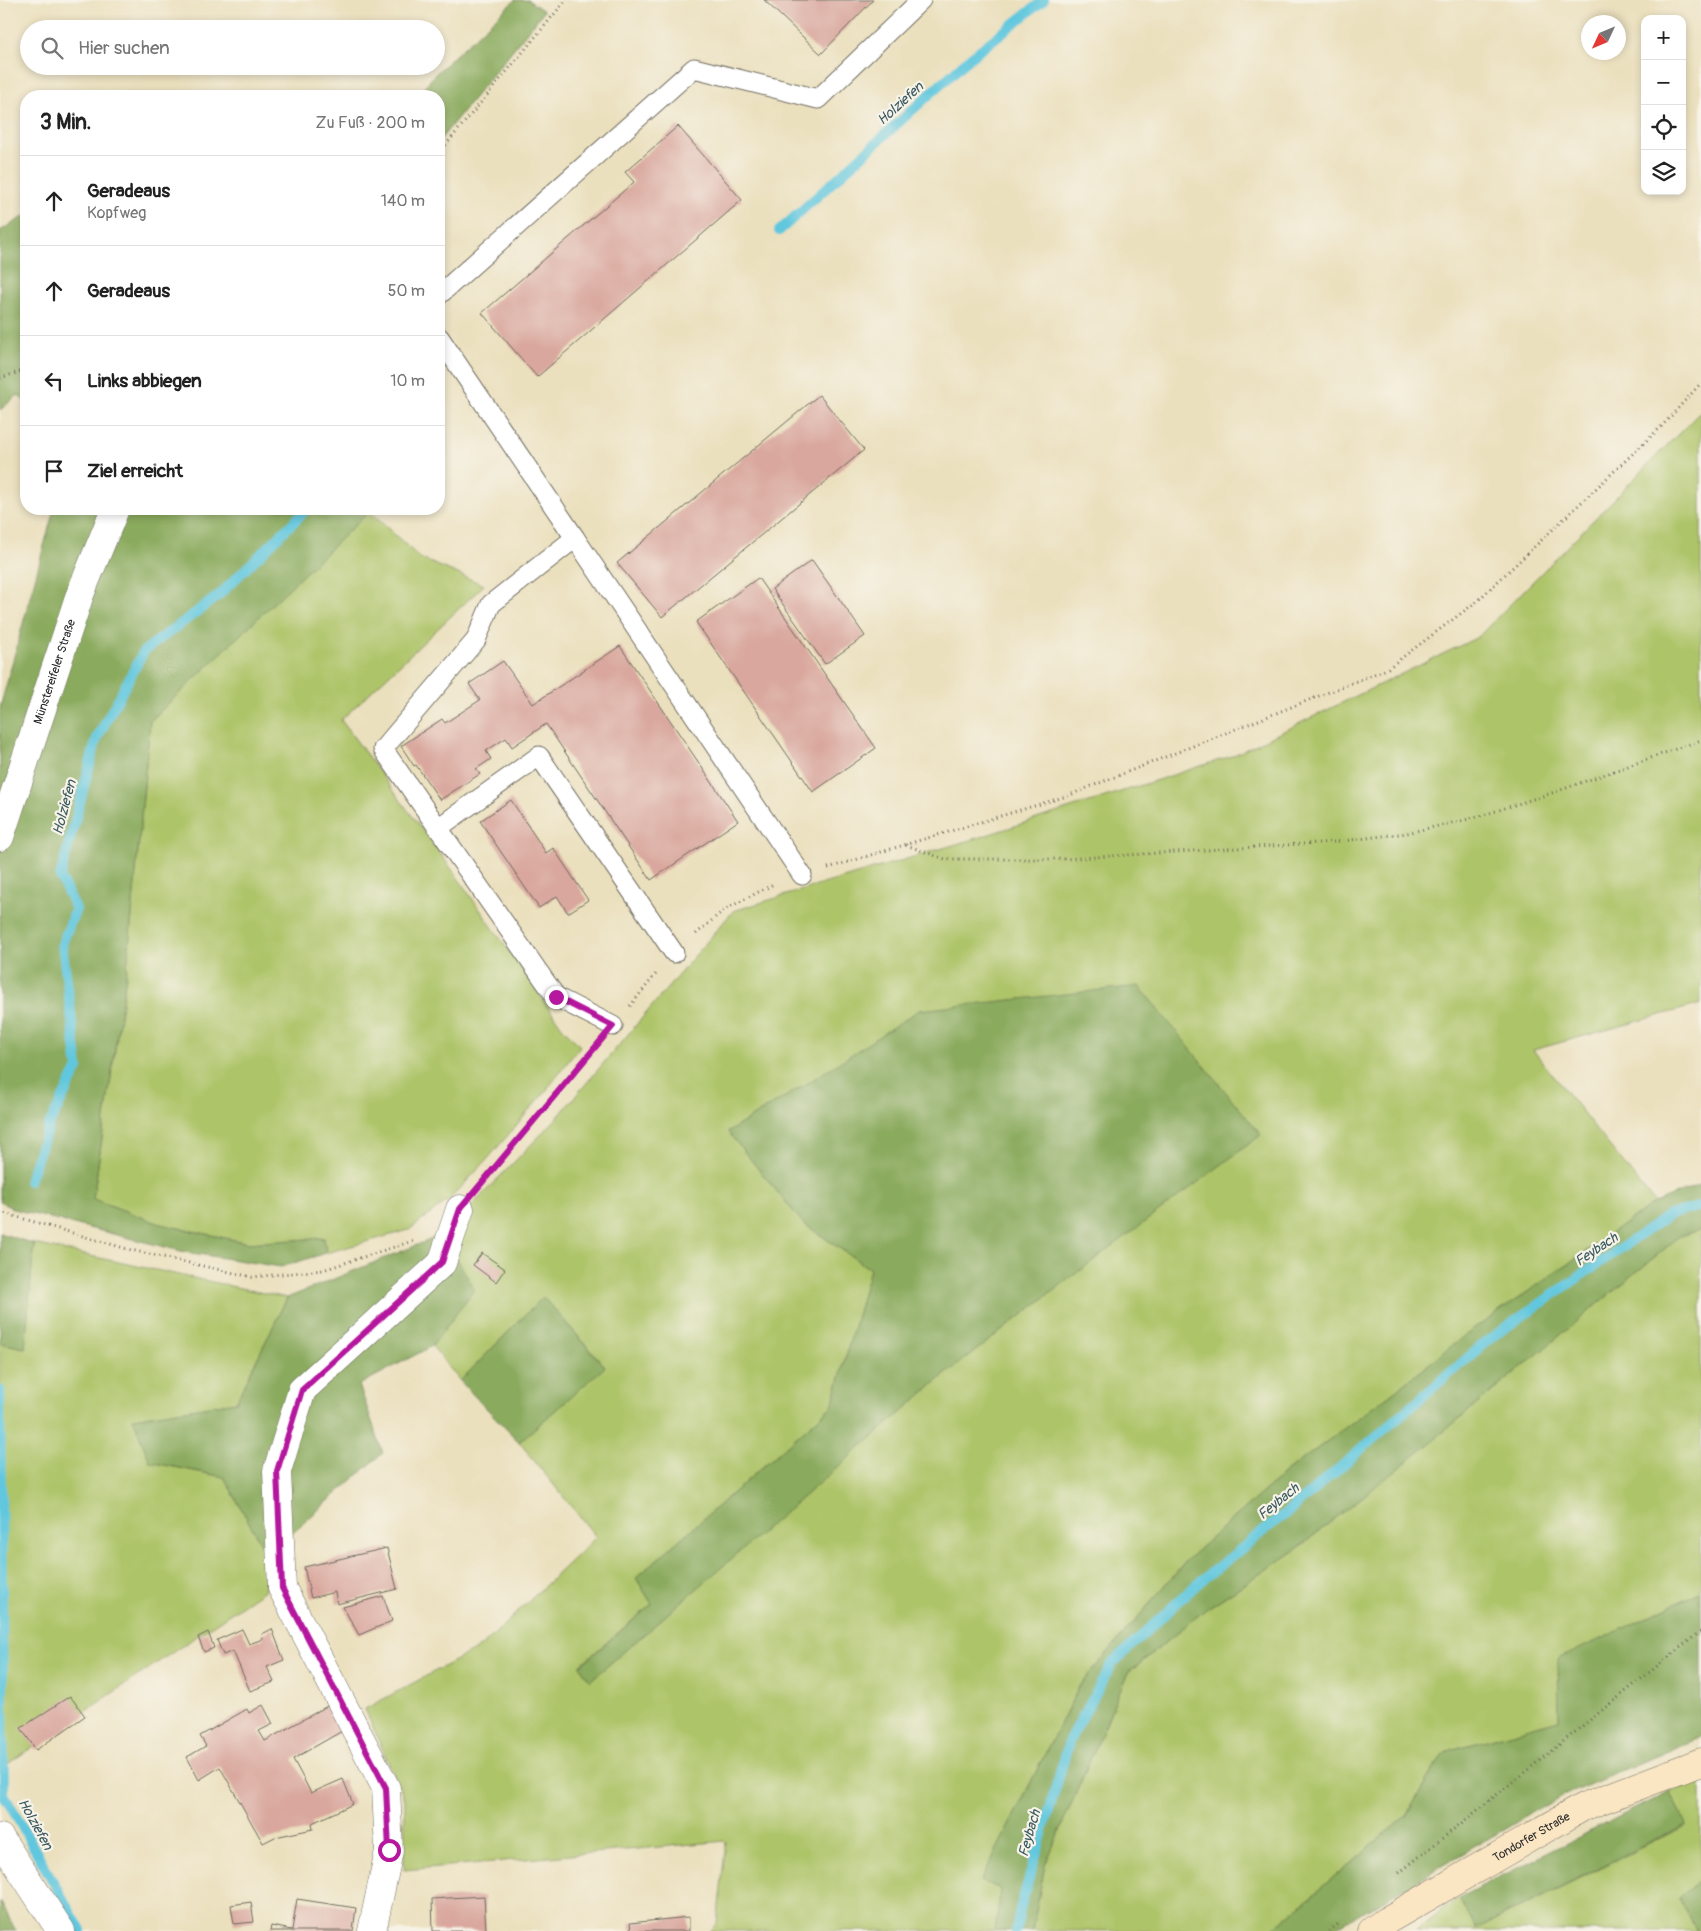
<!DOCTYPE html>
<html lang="de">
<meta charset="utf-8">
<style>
:root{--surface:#fff;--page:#f2f2f2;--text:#222;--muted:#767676;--line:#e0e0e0}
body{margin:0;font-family:Pangolin,sans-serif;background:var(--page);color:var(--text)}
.controls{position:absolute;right:15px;top:15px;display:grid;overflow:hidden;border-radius:10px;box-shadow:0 2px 8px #0003}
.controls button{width:45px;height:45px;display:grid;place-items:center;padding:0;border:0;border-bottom:1px solid var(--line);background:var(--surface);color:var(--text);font:25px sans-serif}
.compass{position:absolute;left:1581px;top:15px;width:45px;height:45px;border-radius:50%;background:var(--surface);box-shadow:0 2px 8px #0003;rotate:226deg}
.stop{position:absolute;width:15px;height:15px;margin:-11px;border:4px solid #b5179e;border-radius:50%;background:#fff}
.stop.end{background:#b5179e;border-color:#fff;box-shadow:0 1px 5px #0008}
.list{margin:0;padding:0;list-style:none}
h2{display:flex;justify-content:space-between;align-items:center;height:65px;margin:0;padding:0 20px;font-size:21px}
h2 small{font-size:16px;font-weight:400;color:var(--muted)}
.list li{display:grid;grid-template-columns:32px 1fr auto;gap:15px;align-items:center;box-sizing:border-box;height:90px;padding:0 20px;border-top:1px solid var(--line)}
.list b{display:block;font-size:19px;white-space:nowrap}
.list p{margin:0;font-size:16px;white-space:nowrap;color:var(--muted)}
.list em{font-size:16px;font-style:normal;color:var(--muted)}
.icon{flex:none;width:28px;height:28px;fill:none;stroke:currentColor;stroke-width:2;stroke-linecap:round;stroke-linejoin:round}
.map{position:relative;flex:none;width:1701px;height:1931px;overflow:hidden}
.search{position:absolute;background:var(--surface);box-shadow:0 2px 8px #0003;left:20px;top:20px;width:425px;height:55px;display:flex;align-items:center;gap:12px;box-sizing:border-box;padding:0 18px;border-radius:28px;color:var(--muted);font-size:19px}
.panel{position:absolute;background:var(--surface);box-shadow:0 2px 8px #0003;left:20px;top:90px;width:425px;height:425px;border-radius:20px}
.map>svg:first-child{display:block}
.green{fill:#aec469;stroke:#6c784a;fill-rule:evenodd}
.forest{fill:#8aaa5d;stroke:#5a6a44}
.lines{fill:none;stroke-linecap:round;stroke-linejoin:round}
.stream{stroke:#61c7de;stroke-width:10}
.building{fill:#d9a79e}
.lane-casing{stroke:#6e6a5e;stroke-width:21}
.street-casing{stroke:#6e6a5e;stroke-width:29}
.secondary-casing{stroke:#6e6a5e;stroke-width:29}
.path{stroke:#6e6a5e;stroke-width:3;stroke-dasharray:1 4;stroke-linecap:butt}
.lane{stroke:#fff;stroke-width:19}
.street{stroke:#fff;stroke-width:28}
.secondary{stroke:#fbe6c4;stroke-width:28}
.route{stroke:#b5179e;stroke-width:6}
.labels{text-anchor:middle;stroke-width:4.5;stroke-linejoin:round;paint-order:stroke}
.street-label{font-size:12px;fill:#2b2b2b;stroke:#f7f3e8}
.water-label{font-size:14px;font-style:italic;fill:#3b5a61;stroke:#f7f3e8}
</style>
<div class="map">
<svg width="1701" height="1931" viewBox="0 0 1701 1931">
<rect width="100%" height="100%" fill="#f7f3e8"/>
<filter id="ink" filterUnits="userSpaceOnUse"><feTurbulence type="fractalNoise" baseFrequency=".02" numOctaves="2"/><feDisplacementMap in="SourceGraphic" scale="10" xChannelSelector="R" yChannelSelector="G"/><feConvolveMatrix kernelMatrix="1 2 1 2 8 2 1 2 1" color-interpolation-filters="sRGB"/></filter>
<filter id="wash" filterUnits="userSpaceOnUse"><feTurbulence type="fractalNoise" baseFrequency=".0096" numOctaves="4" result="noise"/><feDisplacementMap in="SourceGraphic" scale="20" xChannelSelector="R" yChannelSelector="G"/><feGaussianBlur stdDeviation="1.12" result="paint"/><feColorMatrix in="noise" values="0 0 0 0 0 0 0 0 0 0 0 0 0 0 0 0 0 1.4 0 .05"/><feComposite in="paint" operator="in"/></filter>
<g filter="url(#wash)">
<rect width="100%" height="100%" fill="#ebe0be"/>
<g class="green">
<path d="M1701,411V1004L1533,1050L1655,1203L1463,1337L1396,1390L1286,1472L1188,1559L1080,1685L981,1881L1002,1889L995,1931H710L717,1924L726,1841L404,1870L405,1800L365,1709L482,1646L596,1537L519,1442L605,1366L543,1297L460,1381L432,1346L474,1290L444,1234L556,1119L733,911L990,834L1232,756L1478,637ZM811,1081L1062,1284L942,1377L590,1680L580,1665L652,1604L636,1578L832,1406L870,1269L803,1223L728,1132Z"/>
<path d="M369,511L420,558L484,585L341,720L453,871L562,1027L580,1046L545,1092L485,1162L449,1200L409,1230L326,1253L324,1238L248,1243L160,1224L93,1199L127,968L150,721Z"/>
<path d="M1701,1230V1592L1559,1659V1720L1444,1752L1406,1816L1270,1931H1032L1045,1865L1127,1674L1206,1609L1293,1552L1430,1443L1680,1236Z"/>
<path d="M34,1244L287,1298L236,1402L133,1418L150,1462L224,1477L267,1555L265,1590L0,1769V1343L25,1348Z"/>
<path d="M1701,1781V1878L1679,1897L1697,1931H1415L1458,1898L1476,1929L1685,1826L1670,1791Z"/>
</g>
<g class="forest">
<path d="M515,0H528L544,11L439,141V96H418L435,74Z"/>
<path d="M26,215V402L18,395L0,410V231Z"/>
<path d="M54,509H372L150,721L127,968L93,1199L160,1224L248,1243L324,1238L326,1253L281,1267L185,1252L13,1209L0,1201V708Z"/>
<path d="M1139,986L1261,1135L1062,1284L942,1377L590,1681L580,1666L652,1604L636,1578L832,1406L870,1269L803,1223L728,1132L811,1081L919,1010Z"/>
<path d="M1701,1184V1230L1680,1236L1430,1443L1293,1552L1206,1609L1127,1674L1045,1865L1032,1931H995L1001,1889L981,1881L1080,1685L1188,1559L1286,1472L1396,1390L1463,1337L1655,1203Z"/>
<path d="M0,1233L34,1244L25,1348L0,1343Z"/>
<path d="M444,1234L474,1290L432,1346L359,1385L383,1453L267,1555L224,1477L150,1462L133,1418L236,1402L287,1298Z"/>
<path d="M543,1297L605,1367L519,1442L460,1381Z"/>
<path d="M1701,1592V1737L1558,1798L1330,1931H1270L1406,1816L1444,1752L1559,1720L1558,1659Z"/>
<path d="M1670,1791L1685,1825L1476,1929L1458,1898Z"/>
<path d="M1701,1878V1931H1697L1678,1897Z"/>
<path d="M0,1901L16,1931H0Z"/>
</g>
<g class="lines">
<g class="stream">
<path d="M779,231L971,57L1044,0"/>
<path d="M29,1181L49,1125L78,1068L62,944L76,909L60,877L97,738L144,651L218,596L307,509"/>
<path d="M0,1390L4,1795L81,1931"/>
<path d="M1016,1931L1020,1909L1070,1739L1112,1664L1197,1584L1295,1506L1492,1337L1669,1215L1701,1206"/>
</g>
</g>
<g id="blocks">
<g class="building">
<path d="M764,0H873L821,54Z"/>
<path d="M678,126L742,200L537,377L482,313L634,182L625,172Z"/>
<path d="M819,395L864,450L662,617L617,563Z"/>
<path d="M812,560L865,636L825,664L772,589Z"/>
<path d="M758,578L876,748L813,792L696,622Z"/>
<path d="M620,646L738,821L651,880L546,724L512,747L506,738L486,751L491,759L476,769L480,774L440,800L416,765L414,766L401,746L442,719L445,723L480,700L469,684L503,661L533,704Z"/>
<path d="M511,800L546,853L553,848L554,849L588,900L568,913L557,896L539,908L480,821Z"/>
<path d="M482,1253L505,1269L496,1282L473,1265Z"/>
<path d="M387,1548L397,1589L337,1604L335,1592L311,1598L304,1567Z"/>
<path d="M383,1596L392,1621L359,1635L343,1607Z"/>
<path d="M242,1629L249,1644L263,1639L262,1634L272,1629L284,1660L267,1667L274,1682L250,1691L233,1651L223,1655L217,1640Z"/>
<path d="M208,1632L214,1648L204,1652L198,1637Z"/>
<path d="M70,1696L85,1716L36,1750L21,1728Z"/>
<path d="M263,1705L273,1724L259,1731L265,1741L329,1705L344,1730L293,1759L311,1793L343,1779L353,1804L312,1823L313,1829L275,1837L263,1843L220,1767L199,1780L187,1757L206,1746L200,1736L247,1709L249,1713Z"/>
<path d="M484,1896L486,1931H433L432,1899Z"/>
<path d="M297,1899L356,1908L353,1931H270L271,1926L292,1930Z"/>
<path d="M251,1902L254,1922L234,1924L231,1905Z"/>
<path d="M689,1917V1931H631L630,1923Z"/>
</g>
</g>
</g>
<g filter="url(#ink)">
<use href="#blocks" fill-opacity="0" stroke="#6e6a5e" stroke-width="1"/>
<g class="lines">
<g class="lane-casing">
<g id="lane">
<path d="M439,295L694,68L818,99L921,0"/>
<path d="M439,337L575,538"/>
<path d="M438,828L539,756L674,953"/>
<path d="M613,1026L556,997L383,749L476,640L491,604L575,538L802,875"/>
</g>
</g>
<g class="street-casing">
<g id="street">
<path id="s1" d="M0,837L79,597L115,509"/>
<path d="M0,1838L61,1931"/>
<path d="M372,1931L389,1851L386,1788L282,1588L277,1471L302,1390L442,1263L460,1209"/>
</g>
</g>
<g class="secondary-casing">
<g id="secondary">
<path id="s2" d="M1372,1931L1386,1921L1583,1807L1701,1762"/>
</g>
</g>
<g class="path">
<path d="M439,153L566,0"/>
<path d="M0,378L26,370"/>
<path d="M906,845L945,859H1063L1334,842L1407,833L1474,818L1555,792L1701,740"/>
<path d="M828,868L1067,796L1387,669L1475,603L1662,426L1701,383"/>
<path d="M696,934L724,910L774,884"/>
<path d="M630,1006L656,974"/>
<path d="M481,1184L595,1047"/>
<path d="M0,1212L131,1250L252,1277L323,1270L416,1240"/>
<path d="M1399,1873L1701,1631"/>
<path d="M1329,1931L1341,1922"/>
</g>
<use href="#lane" class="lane"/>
<use href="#street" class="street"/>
<use href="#secondary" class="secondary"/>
</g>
</g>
<g class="lines" filter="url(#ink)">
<path class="route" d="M389,1850L386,1788L282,1588L277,1471L302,1390L442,1262L460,1209L613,1026L556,997"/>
</g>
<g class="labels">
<g class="street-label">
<text dy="4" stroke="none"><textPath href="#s1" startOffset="174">Münstereifeler Straße</textPath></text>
<text dy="4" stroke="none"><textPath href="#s2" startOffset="185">Tondorfer Straße</textPath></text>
</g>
<g class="water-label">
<text transform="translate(900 103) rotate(-42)" y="5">Holziefen</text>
<text transform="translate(64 807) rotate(-75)" y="5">Holziefen</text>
<text transform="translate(1596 1249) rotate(-34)" y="5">Feybach</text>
<text transform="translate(1278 1501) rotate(-39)" y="5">Feybach</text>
<text transform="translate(36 1824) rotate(61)" y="5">Holziefen</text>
<text transform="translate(1029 1833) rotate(-74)" y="5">Feybach</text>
</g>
</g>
</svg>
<div class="controls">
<button>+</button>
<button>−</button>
<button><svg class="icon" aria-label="locate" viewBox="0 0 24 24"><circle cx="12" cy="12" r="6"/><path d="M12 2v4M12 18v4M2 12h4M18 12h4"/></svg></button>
<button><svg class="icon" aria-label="layers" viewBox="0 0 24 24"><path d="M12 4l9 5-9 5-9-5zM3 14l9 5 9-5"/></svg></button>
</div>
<svg class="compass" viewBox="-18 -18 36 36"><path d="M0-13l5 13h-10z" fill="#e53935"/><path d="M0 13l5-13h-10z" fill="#767676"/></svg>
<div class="stop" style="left:389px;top:1850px"></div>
<div class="stop end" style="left:556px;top:997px"></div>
<div class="search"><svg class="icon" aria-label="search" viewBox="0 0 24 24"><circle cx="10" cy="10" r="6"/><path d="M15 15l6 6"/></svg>Hier suchen</div>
<section class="panel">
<h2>3 Min.<small>Zu Fuß · 200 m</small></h2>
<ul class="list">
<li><svg class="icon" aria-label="ahead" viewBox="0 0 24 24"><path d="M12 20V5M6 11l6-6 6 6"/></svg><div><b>Geradeaus</b><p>Kopfweg</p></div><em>140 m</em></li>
<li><svg class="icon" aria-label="ahead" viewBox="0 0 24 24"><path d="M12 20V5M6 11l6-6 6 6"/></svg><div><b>Geradeaus</b></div><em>50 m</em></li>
<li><svg class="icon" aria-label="left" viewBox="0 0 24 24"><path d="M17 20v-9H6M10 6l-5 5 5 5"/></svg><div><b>Links abbiegen</b></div><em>10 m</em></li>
<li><svg class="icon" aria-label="arrive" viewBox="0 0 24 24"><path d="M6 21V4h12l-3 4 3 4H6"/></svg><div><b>Ziel erreicht</b></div></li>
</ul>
</section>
</div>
